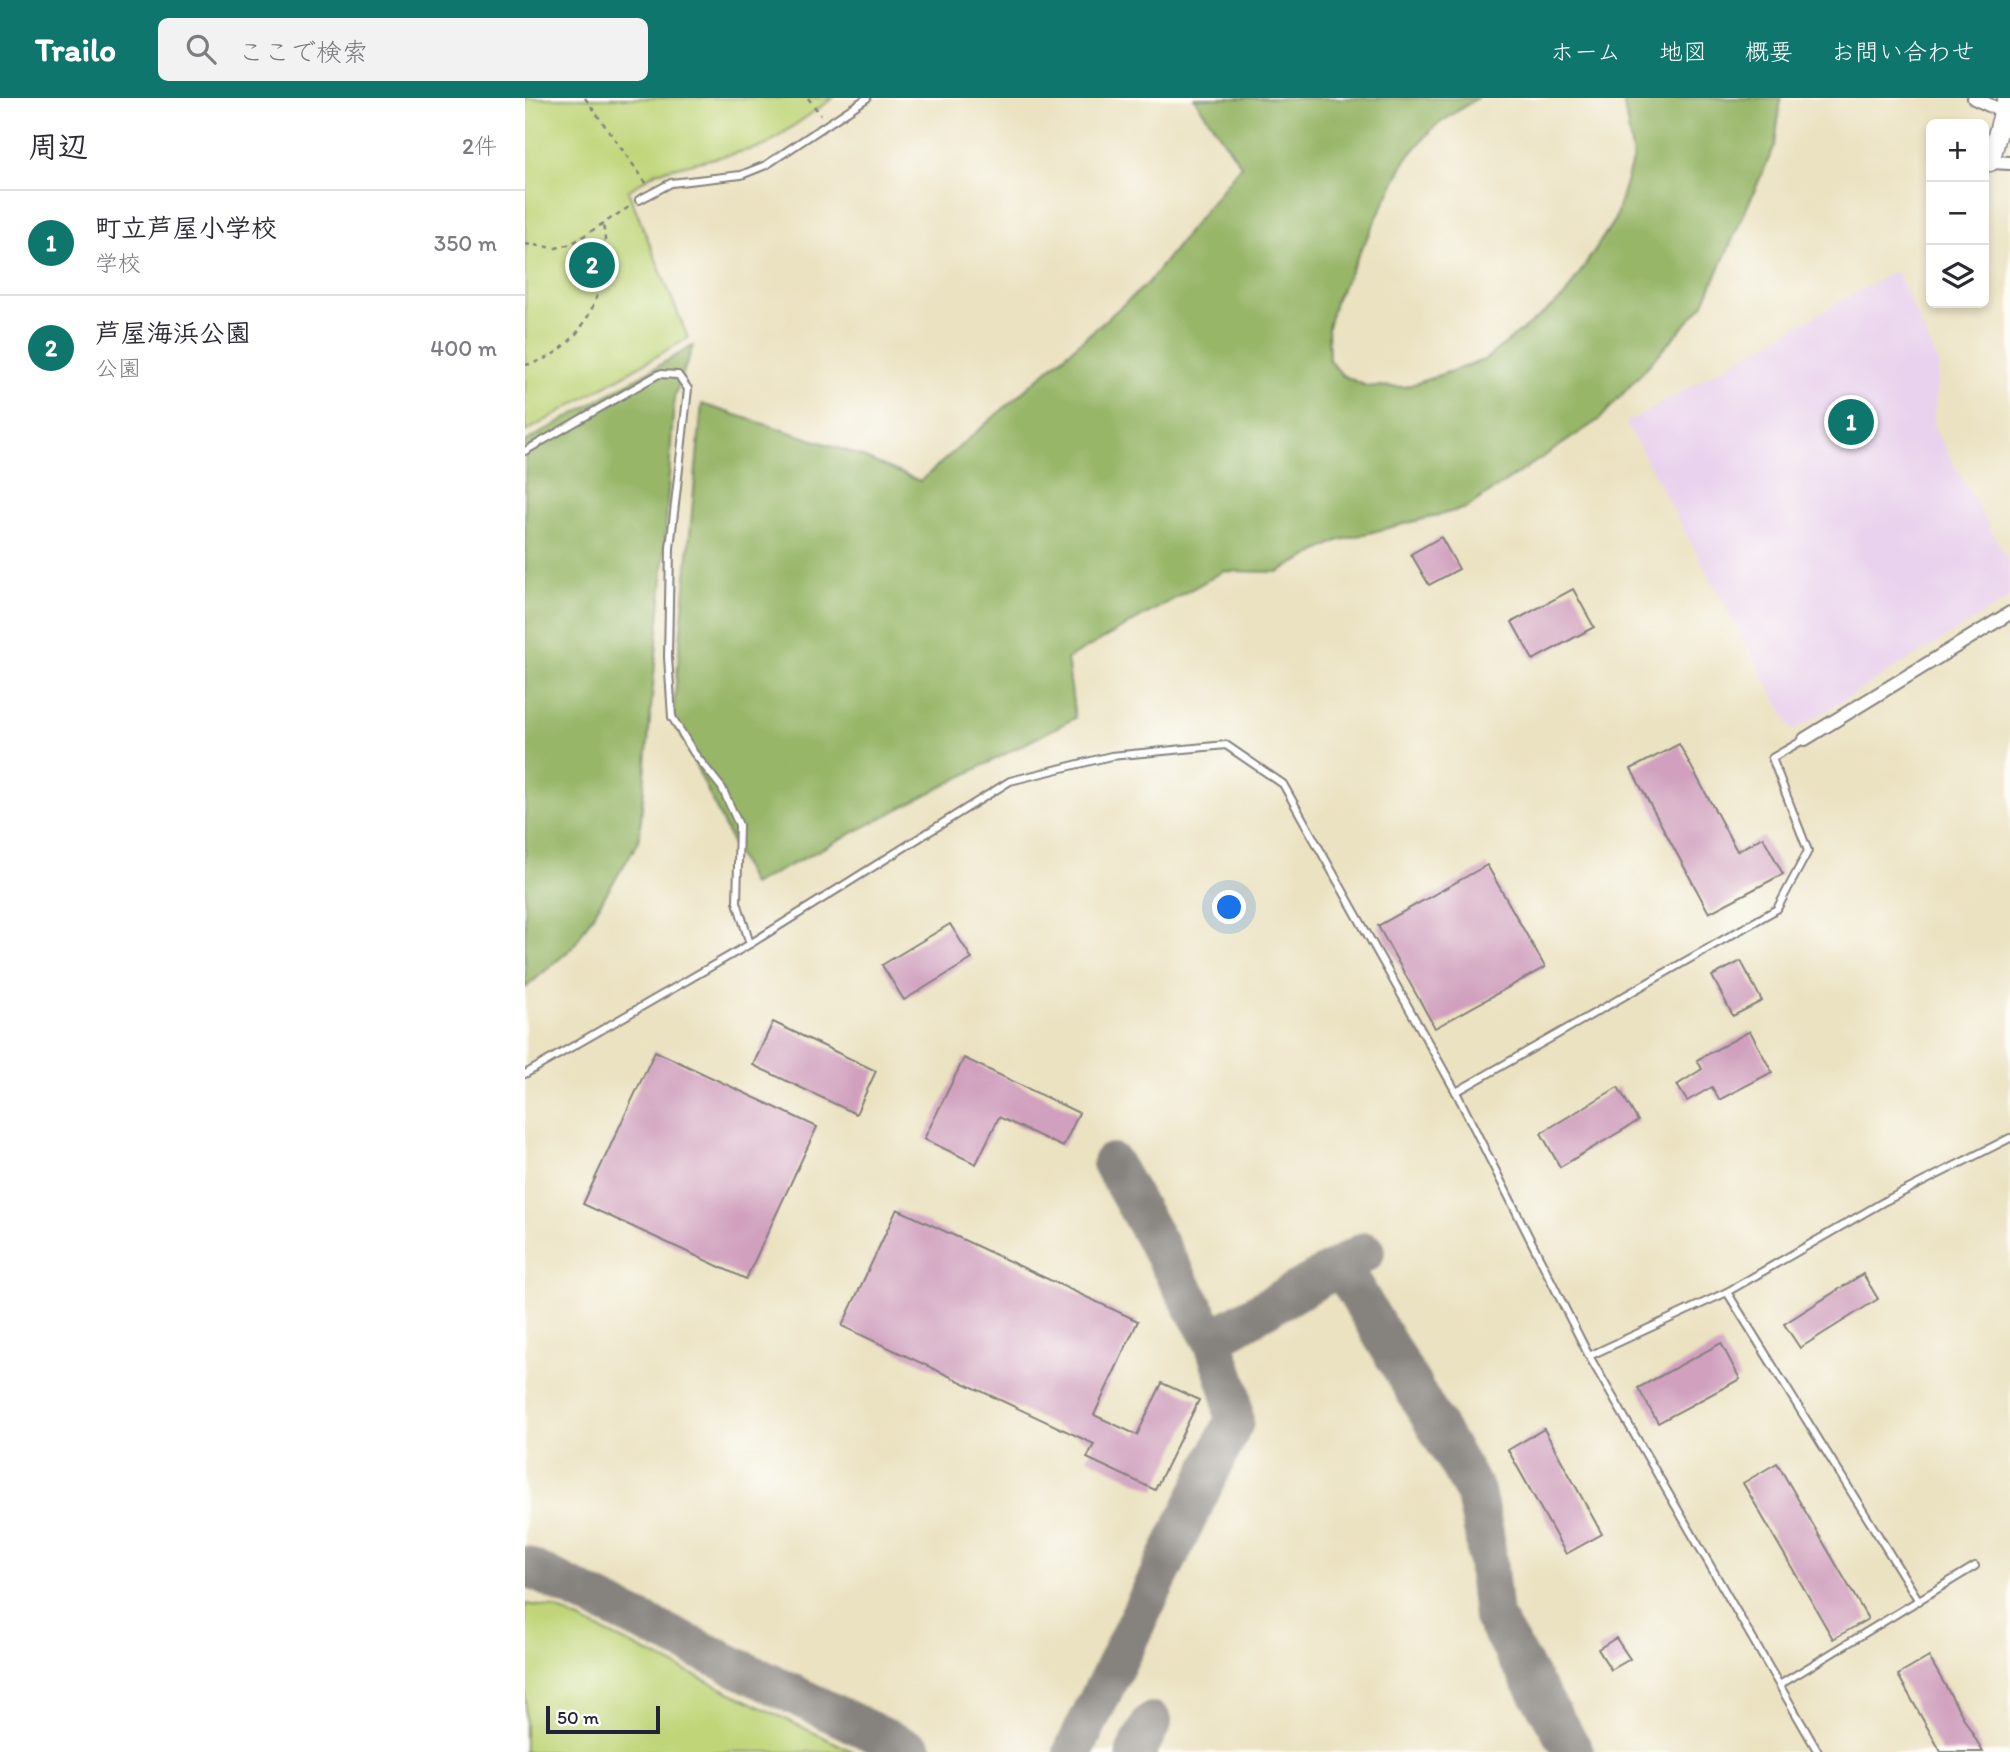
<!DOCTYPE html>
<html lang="ja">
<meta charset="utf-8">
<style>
:root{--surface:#fff;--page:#f2f2f3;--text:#2b2b33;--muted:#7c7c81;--line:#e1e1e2;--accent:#0f766e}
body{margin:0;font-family:Itim,"Klee One",sans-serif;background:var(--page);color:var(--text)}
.controls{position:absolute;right:21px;top:21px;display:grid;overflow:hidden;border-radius:10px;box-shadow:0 4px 10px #0003}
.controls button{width:63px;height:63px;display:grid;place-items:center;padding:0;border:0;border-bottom:2px solid var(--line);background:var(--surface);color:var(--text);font:35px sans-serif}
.scale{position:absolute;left:21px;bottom:18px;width:114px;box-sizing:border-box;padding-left:7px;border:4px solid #22223b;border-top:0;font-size:19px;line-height:24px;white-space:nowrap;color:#22223b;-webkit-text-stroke:5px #fdfcf7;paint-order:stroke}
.you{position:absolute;left:705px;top:810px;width:24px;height:24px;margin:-18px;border:5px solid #fff;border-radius:50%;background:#1a73e8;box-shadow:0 0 0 10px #1a73e833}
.badge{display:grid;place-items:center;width:46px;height:46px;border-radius:50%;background:var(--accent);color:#fff;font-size:23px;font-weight:700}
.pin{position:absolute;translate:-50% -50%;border:4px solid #fff;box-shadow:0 2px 7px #0006}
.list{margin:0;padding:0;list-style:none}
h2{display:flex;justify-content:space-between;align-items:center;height:91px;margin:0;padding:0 28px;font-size:30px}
h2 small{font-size:23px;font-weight:400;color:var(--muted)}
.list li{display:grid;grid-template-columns:46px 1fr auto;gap:21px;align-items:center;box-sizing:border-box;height:105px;padding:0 28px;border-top:2px solid var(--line)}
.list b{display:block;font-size:26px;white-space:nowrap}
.list p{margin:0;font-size:23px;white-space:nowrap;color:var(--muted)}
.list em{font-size:23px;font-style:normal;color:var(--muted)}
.icon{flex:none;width:38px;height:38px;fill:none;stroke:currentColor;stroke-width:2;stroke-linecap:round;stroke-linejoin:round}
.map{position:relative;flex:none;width:1485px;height:1654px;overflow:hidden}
header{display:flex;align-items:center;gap:42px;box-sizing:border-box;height:98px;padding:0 35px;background:var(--accent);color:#fff}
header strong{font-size:33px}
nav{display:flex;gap:38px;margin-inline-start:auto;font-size:24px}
.search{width:490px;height:63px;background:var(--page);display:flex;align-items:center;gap:18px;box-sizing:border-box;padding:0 24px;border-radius:10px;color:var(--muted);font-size:26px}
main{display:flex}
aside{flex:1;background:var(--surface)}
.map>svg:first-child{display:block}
.built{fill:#e9d2ed}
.green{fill:#bfd578;stroke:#707c5a;stroke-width:2}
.forest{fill:#97b668;stroke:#5c6c52;stroke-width:2}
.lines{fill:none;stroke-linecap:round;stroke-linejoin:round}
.taxiway{stroke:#86827e;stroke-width:40}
.building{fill:#d0a0be}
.lane-casing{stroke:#86827e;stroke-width:10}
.street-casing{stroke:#86827e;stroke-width:16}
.secondary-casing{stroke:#86827e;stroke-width:21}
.path{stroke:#86827e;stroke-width:2.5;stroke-dasharray:5 5;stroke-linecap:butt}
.lane{stroke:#fff;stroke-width:6}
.street{stroke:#fff;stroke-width:12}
.secondary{stroke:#fff;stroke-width:18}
</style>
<header>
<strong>Trailo</strong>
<div class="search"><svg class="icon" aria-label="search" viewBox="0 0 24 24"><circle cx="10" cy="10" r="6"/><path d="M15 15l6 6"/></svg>ここで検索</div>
<nav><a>ホーム</a><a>地図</a><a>概要</a><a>お問い合わせ</a></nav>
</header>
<main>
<aside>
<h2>周辺<small>2件</small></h2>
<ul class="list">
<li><span class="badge">1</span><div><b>町立芦屋小学校</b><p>学校</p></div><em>350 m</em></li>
<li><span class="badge">2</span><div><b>芦屋海浜公園</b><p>公園</p></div><em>400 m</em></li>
</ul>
</aside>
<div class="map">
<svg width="1485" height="1654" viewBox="0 0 1485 1654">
<rect width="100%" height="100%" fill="#fdfcf7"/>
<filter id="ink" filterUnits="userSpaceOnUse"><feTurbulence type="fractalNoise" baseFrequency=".0143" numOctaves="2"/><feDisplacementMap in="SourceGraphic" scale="14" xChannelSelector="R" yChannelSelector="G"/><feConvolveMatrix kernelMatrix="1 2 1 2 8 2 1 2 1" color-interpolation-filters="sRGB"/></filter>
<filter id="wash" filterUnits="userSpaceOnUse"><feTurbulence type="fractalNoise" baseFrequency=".00686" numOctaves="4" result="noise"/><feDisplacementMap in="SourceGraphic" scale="28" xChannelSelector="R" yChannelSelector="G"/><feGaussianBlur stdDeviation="1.57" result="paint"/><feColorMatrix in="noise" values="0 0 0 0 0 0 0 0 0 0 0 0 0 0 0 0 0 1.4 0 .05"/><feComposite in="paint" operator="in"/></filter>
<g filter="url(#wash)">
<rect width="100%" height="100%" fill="#ebe2c1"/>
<path class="built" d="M1371,172L1414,266L1408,328L1485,466V500L1268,633L1101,325Z"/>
<g class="green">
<path d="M0,0H308L240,48L131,74L103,93L163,240L0,334Z"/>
<path d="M0,1506L30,1510L329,1654H0Z"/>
</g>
<g class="forest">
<path d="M669,0H952L909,29L881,61L810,204L803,229L804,262L817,277L841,288L880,289L959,262L1039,199L1090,121L1108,60L1098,0H1256L1250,47L1178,207L1075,321L941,410L812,443L753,474L699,473L542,561L550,620L227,787L148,619L177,306L323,353L395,383L622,186L716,67Z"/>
<path d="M168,248L149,300L137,490L114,743L48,849L0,890V344Z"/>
</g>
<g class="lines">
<g class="taxiway">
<path d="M816,1168L950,1394L959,1435L968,1519L1049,1654"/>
<path d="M687,1241L840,1154"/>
<path d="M0,1468L389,1654"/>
<path d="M548,1654L709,1324L706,1296L689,1245L587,1065"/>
<path d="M611,1654L627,1624"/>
</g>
</g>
<g id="blocks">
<g class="building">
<path d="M916,439L934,471L904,487L886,456Z"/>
<path d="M1048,491L1069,529L1008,562L987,524Z"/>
<path d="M1154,646L1212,753L1238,739L1258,776L1184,815L1106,671Z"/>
<path d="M962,767L1020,869L910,930L853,828Z"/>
<path d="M425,826L447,861L379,902L357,867Z"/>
<path d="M1216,863L1237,903L1208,918L1187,878Z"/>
<path d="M248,924L351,973L331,1016L228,967Z"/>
<path d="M1225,933L1247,974L1194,1002L1187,989L1162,1003L1152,987L1177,971L1172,962Z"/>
<path d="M130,953L292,1029L221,1181L58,1106Z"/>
<path d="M439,960L554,1015L538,1049L474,1019L451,1066L399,1041Z"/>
<path d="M1093,989L1113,1023L1035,1069L1016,1035Z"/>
<path d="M372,1111L613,1223L569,1317L612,1337L637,1285L674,1302L630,1392L562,1360L569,1346L317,1228Z"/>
<path d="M1338,1176L1353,1201L1275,1250L1259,1226Z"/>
<path d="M1196,1245L1215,1281L1133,1325L1113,1290Z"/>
<path d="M1019,1331L1077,1436L1041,1456L983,1352Z"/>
<path d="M1252,1365L1343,1521L1308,1541L1218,1385Z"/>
<path d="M1091,1540L1105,1561L1086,1572L1073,1551Z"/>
<path d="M1404,1559L1458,1654H1416L1373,1577Z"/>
</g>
</g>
</g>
<g filter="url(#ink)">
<use href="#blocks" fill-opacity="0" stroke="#86827e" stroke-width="2"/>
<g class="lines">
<g class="lane-casing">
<g id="lane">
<path d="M114,102L146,85L216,77L241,67L342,0"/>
<path d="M0,353L134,276L153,277L163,291L145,450L143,559L147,619L169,655L197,690L214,727L212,804L225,846"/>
<path d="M0,976L225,846L485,683L586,658L701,647L758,686L931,994L1064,1258L1293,1654"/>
<path d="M931,994L1252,811L1283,753L1247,660L1280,641"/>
<path d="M1202,1194L1394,1503"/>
<path d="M1064,1258L1202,1194L1360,1103L1485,1040"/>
<path d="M1256,1586L1450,1468"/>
</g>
</g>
<g class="street-casing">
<g id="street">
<path d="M1449,0L1477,13"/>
<path d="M1465,64L1485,65"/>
<path d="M1280,641L1485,515"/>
</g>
</g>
<g class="secondary-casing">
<path id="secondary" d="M1465,64L1482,0"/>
</g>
<g class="path">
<path d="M60,0L122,86"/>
<path d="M283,0L296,17"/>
<path d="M0,146L31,150L46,146L107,107"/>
<path d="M0,267C60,256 89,181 78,127"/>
</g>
<use href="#lane" class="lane"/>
<use href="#street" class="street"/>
<use href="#secondary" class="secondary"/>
</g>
</g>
</svg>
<div class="controls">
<button>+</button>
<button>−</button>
<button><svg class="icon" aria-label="layers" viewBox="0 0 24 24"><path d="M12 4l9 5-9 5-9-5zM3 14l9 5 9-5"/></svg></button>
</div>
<div class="scale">50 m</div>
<div class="you"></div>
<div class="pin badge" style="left:1326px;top:324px">1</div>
<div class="pin badge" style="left:67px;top:167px">2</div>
</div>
</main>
